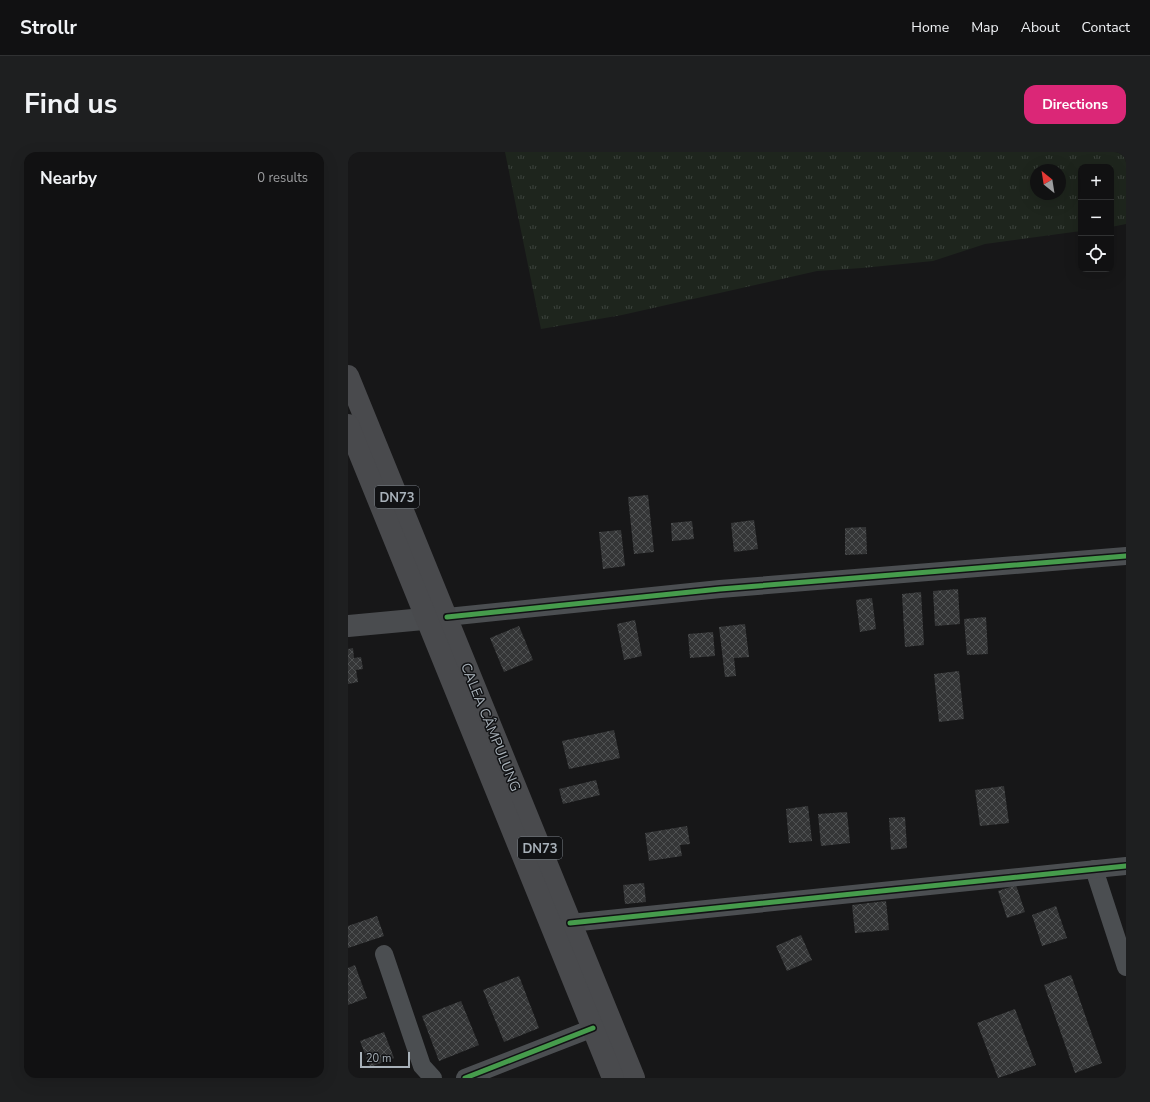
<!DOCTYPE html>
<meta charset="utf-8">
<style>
:root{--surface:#111112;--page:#1e1f20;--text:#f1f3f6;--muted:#9c9d9f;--line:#303132;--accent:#db2777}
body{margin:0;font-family:"Nunito Sans",sans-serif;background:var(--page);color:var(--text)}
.controls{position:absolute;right:12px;top:12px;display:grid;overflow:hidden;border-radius:8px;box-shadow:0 4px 16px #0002}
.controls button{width:36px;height:36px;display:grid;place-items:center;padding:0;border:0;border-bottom:1px solid var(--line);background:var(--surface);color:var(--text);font:20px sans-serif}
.compass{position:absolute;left:682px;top:12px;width:36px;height:36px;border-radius:50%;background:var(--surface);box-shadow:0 4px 16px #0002;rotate:330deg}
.scale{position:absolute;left:12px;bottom:10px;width:50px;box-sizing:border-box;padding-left:4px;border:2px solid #a8b1b9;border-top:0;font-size:11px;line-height:14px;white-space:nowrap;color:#a8b1b9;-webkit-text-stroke:3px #111214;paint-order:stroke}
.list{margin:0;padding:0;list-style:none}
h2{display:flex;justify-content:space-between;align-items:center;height:52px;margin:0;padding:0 16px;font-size:17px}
h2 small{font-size:13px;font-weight:400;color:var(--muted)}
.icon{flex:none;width:22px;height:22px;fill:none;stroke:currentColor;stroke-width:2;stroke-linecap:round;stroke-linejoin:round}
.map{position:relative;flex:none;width:778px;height:926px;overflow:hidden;border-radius:12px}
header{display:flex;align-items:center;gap:24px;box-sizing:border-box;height:56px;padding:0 20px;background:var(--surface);border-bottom:1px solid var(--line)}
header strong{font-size:19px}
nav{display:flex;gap:22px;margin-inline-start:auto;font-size:14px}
.intro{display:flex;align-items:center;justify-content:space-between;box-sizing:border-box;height:96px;padding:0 24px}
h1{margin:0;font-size:28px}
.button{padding:10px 18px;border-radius:12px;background:var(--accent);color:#fff;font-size:14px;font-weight:700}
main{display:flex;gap:24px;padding:0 24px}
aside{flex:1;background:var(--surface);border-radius:12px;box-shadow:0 4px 16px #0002}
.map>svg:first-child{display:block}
.grass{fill:url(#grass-tufts);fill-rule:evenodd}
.building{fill:url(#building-cross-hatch)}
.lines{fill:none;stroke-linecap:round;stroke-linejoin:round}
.street{stroke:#4b4e51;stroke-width:18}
.secondary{stroke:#4a4c4f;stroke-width:22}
.highway{stroke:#494a4d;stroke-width:22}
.cycleway-casing{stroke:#111214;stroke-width:8}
.cycleway{stroke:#469c4c;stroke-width:5}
.labels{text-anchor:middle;stroke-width:3;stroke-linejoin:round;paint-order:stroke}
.shield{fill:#111214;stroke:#7b8188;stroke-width:1}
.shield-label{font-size:13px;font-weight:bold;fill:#a8b1b9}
.street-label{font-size:14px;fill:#a8b1b9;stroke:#111214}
</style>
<header>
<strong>Strollr</strong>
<nav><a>Home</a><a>Map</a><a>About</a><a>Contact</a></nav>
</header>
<div class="intro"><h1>Find us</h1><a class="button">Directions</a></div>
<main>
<aside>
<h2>Nearby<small>0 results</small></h2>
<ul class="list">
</ul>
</aside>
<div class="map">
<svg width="778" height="926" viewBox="0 0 778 926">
<defs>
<pattern id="grass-tufts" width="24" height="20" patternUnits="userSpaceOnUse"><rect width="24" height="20" fill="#1e251d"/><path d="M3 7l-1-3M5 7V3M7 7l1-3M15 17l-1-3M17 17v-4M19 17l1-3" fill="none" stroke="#3c423c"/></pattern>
<pattern id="building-cross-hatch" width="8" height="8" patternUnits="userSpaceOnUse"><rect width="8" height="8" fill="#353637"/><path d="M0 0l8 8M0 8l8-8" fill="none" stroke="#4f5152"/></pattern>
</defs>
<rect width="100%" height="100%" fill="#171718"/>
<path class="grass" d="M157,0H778V72L763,75V15H733V79L637,92L585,109L514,116L469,119L274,163L193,177ZM688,18H712V42H688Z"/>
<g class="building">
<path d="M300,343L306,400L286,402L280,345Z"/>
<path d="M406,368L410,397L386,400L383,371Z"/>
<path d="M344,369L346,387L324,389L323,371Z"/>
<path d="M518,375L519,402L497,403V376Z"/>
<path d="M273,378L277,414L255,417L251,380Z"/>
<path d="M610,437L612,472L587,474L585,439Z"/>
<path d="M573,440L576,493L557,495L554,442Z"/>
<path d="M524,446L528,477L512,480L508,448Z"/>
<path d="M638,465L640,502L619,503L616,467Z"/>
<path d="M287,468L294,504L276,508L269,472Z"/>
<path d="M397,472L401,505L386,506L388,524L377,525L371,475Z"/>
<path d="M171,474L185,508L156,520L142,486Z"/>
<path d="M365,480L367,504L342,506L340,482Z"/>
<path d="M5,496L6,506L13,505L15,517L8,518L10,530L0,532V497Z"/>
<path d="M611,519L616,567L591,570L586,522Z"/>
<path d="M266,578L272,606L221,617L214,589Z"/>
<path d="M248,628L252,643L215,652L211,637Z"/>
<path d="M656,634L661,671L632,674L627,638Z"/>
<path d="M460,654L464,689L441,691L438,657Z"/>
<path d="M499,660L502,691L473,694L470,662Z"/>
<path d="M557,665L559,696L543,698L541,666Z"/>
<path d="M339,674L342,692L332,693L334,704L301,709L297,681Z"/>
<path d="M296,731L298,750L277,752L275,733Z"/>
<path d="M668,733L677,760L659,766L650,739Z"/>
<path d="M538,749L541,778L507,781L504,753Z"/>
<path d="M708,754L719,786L694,794L684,763Z"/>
<path d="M29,764L36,784L0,796V774Z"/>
<path d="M453,783L464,808L439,819L428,794Z"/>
<path d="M7,813L19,846L0,853V816Z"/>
<path d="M723,823L754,911L727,921L696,833Z"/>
<path d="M171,824L191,876L156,890L135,838Z"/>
<path d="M113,849L131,893L91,909L74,864Z"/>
<path d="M667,857L688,913L650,926L629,871Z"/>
<path d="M36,880L46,906L22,915L12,889Z"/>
</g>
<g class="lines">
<g class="street">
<path d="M99,465L372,437L778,404"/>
<path d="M746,717L778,815"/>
<path d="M222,771L778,714"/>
<path d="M36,802L74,914L85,926"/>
<path d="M117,926L245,876"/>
</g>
<path class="secondary" d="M0,474L97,465"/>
<g class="highway">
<path d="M0,224L286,926"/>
<path d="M0,273L265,926"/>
</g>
<g class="cycleway-casing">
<g id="cycleway">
<path d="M99,465L372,437L778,404"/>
<path d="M222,771L778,714"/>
<path d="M117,926L245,876"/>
</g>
</g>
<use href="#cycleway" class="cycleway"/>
</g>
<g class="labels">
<g class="shield">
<rect x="27" y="334" width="44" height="22" rx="3"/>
<rect x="170" y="685" width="44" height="22" rx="3"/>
</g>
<g class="shield-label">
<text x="49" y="350">DN73</text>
<text x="192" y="701">DN73</text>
</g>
<g class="street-label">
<text transform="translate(143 575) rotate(68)" y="5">CALEA CÂMPULUNG</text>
</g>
</g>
</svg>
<div class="controls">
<button>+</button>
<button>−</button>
<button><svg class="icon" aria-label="locate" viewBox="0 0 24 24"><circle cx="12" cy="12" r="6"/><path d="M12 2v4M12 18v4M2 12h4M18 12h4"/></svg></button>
</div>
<svg class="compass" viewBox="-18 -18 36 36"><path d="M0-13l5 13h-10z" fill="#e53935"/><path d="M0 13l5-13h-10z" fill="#9c9d9f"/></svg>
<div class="scale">20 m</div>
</div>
</main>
